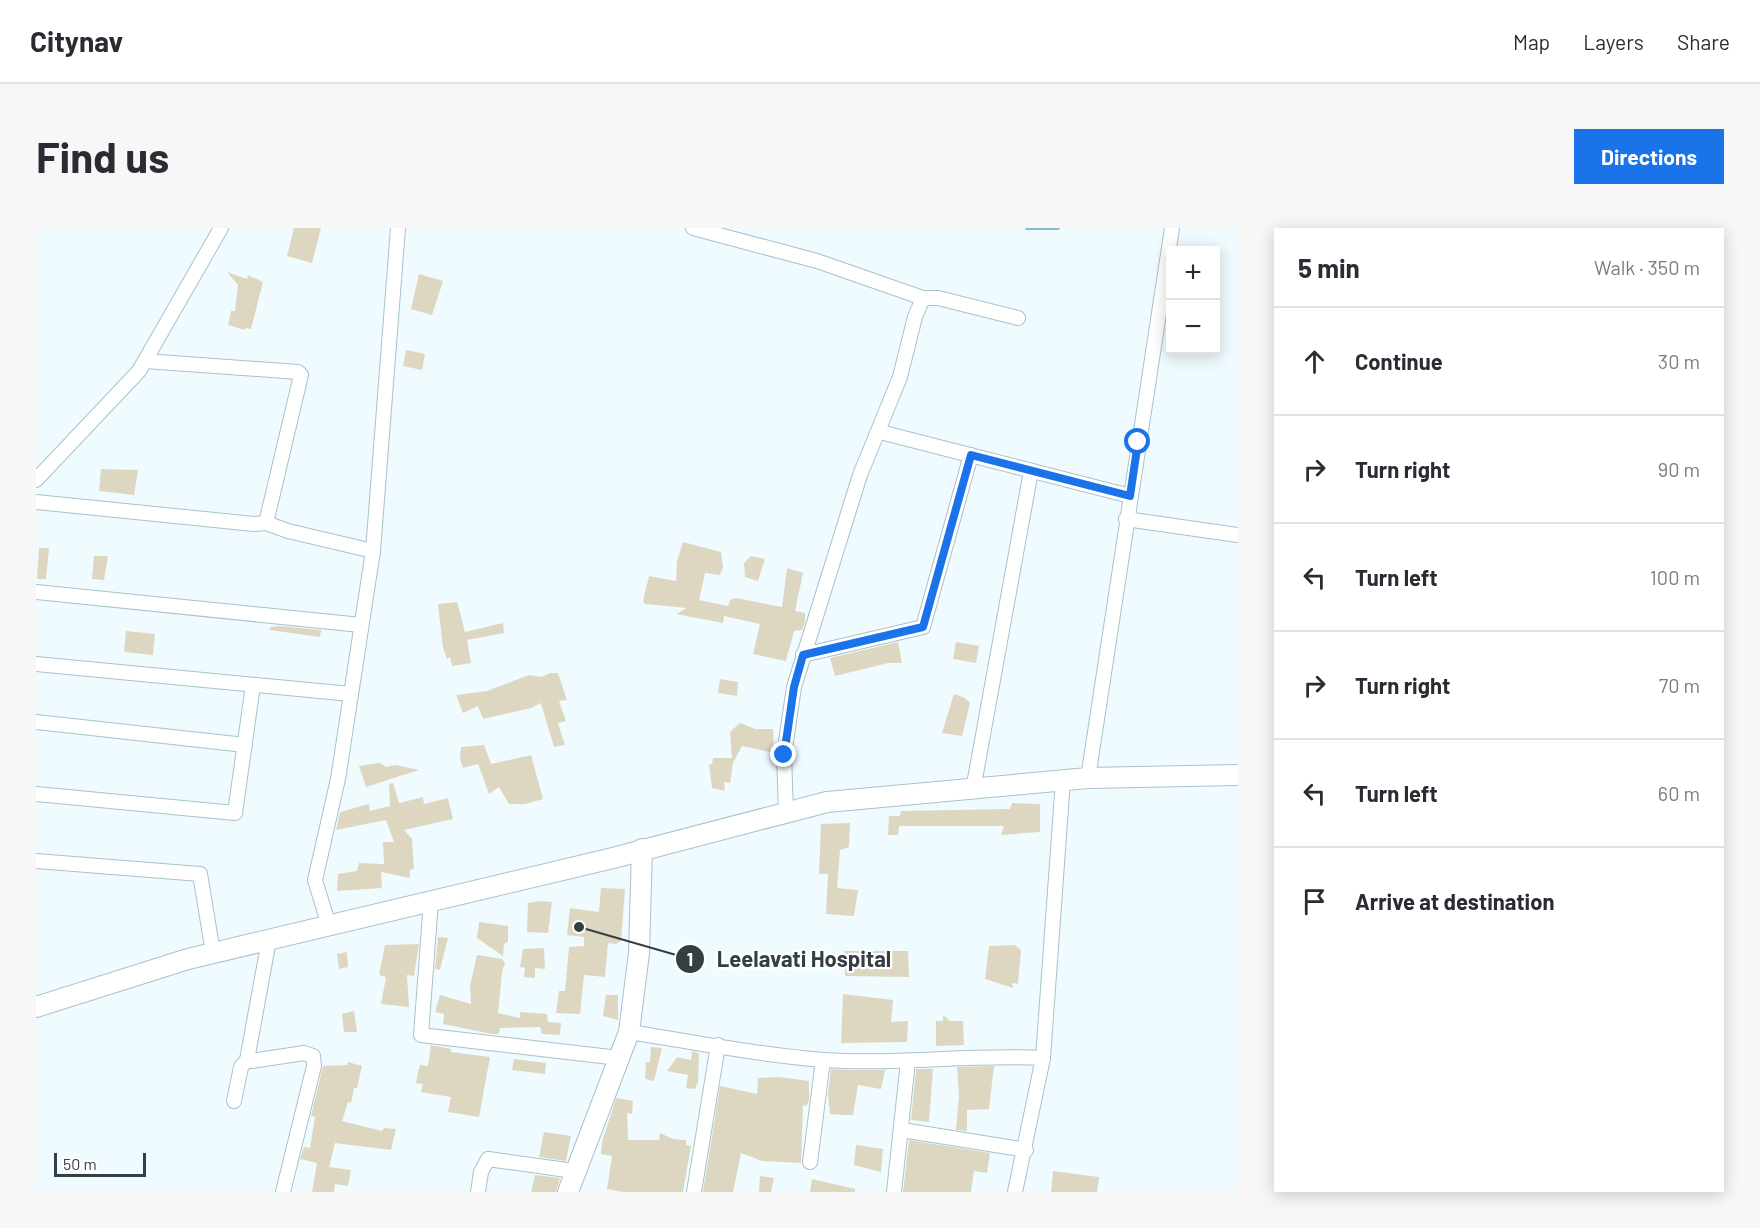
<!DOCTYPE html>
<meta charset="utf-8">
<style>
:root{--surface:#fff;--page:#f7f7f7;--text:#2b2b33;--muted:#7c7c81;--line:#e1e1e2;--accent:#1a73e8}
body{margin:0;font-family:Barlow,sans-serif;background:var(--page);color:var(--text)}
.controls{position:absolute;right:18px;top:18px;display:grid;overflow:hidden;border-radius:0px;box-shadow:0 3px 15px #0003}
.controls button{width:54px;height:54px;display:grid;place-items:center;padding:0;border:0;border-bottom:2px solid var(--line);background:var(--surface);color:var(--text);font:30px sans-serif}
.scale{position:absolute;left:18px;bottom:15px;width:92px;box-sizing:border-box;padding-left:6px;border:3px solid #343f43;border-top:0;font-size:16px;line-height:21px;white-space:nowrap;color:#343f43;-webkit-text-stroke:4px #fff;paint-order:stroke}
.stop{position:absolute;width:18px;height:18px;margin:-14px;border:4px solid #1a73e8;border-radius:50%;background:#fff}
.stop.end{background:#1a73e8;border-color:#fff;box-shadow:0 2px 6px #0008}
.list{margin:0;padding:0;list-style:none}
h2{display:flex;justify-content:space-between;align-items:center;height:78px;margin:0;padding:0 24px;font-size:26px}
h2 small{font-size:20px;font-weight:400;color:var(--muted)}
.list li{display:grid;grid-template-columns:39px 1fr auto;gap:18px;align-items:center;box-sizing:border-box;height:108px;padding:0 24px;border-top:2px solid var(--line)}
.list b{display:block;font-size:22px;white-space:nowrap}
.list em{font-size:20px;font-style:normal;color:var(--muted)}
.icon{flex:none;width:33px;height:33px;fill:none;stroke:currentColor;stroke-width:2;stroke-linecap:round;stroke-linejoin:round}
.map{position:relative;flex:none;width:1202px;height:964px;overflow:hidden;border-radius:0px}
header{display:flex;align-items:center;gap:36px;box-sizing:border-box;height:84px;padding:0 30px;background:var(--surface);border-bottom:2px solid var(--line)}
header strong{font-size:28px}
nav{display:flex;gap:33px;margin-inline-start:auto;font-size:21px}
.intro{display:flex;align-items:center;justify-content:space-between;box-sizing:border-box;height:144px;padding:0 36px}
h1{margin:0;font-size:42px}
.button{padding:15px 27px;border-radius:0px;background:var(--accent);color:#fff;font-size:21px;font-weight:700}
main{display:flex;gap:36px;padding:0 36px}
aside{flex:1;background:var(--surface);border-radius:0px;box-shadow:0 3px 15px #0003}
.map>svg:first-child{display:block}
.lines{fill:none;stroke-linecap:round;stroke-linejoin:round}
.stream{stroke:#8ab8ca;stroke-width:4}
.building{fill:#ddd7c1}
.street-casing{stroke:#a9c1cc;stroke-width:16}
.secondary-casing{stroke:#a9c1cc;stroke-width:22}
.street{stroke:#fff;stroke-width:14}
.secondary{stroke:#fff;stroke-width:20}
.route{stroke:#1a73e8;stroke-width:8}
.leader{fill:none;stroke:#343f43;stroke-width:2}
.callout-dot{fill:#343f43;stroke:#fff;stroke-width:2}
.mark-label{font-size:18px;text-anchor:middle;font-weight:bold;fill:#fff}
.callout-label{font-size:22px;text-anchor:middle;font-weight:bold;fill:#343f43;stroke:#fff;stroke-width:4.5;stroke-linejoin:round;paint-order:stroke}
</style>
<header>
<strong>Citynav</strong>
<nav><a>Map</a><a>Layers</a><a>Share</a></nav>
</header>
<div class="intro"><h1>Find us</h1><a class="button">Directions</a></div>
<main>
<div class="map">
<svg width="1202" height="964" viewBox="0 0 1202 964">
<rect width="100%" height="100%" fill="#f0fbff"/>
<g class="lines">
<path class="stream" d="M991,0H1022"/>
</g>
<g class="building">
<path d="M258,0H285L276,35L251,28Z"/>
<path d="M191,44L211,51L212,47L227,54L215,101L209,100V102L192,97L195,83H199L202,57Z"/>
<path d="M383,46L407,53L396,87L375,81Z"/>
<path d="M370,122L389,126L386,142L367,138Z"/>
<path d="M65,241L102,242L98,267L63,263Z"/>
<path d="M647,314L685,324L687,339L684,347L669,345L663,372L692,378L694,372L699,370L746,379L751,340L767,345L759,383L769,385V394L766,402L758,403L750,433L717,426L724,396L688,388L687,395L640,386L651,380L609,376L607,373L613,348L640,353L641,333Z"/>
<path d="M3,320H13L10,351H1Z"/>
<path d="M58,328H72L68,352L56,351Z"/>
<path d="M715,328L729,331L722,353L709,349L708,335Z"/>
<path d="M421,374L429,404L467,395L468,405L431,412L435,435L416,438L414,429L411,431L407,420L402,376Z"/>
<path d="M244,398L285,402L284,409L234,402V399Z"/>
<path d="M90,403L119,406L117,427L88,424Z"/>
<path d="M862,414L866,435H852L799,448L794,430Z"/>
<path d="M920,414L943,418L940,435L917,431Z"/>
<path d="M514,445H522L531,472L523,473L530,493L522,495L529,517L518,519L505,475L495,480L447,491L442,478L427,485L420,467L451,463L493,447L506,449Z"/>
<path d="M684,451L702,454L701,468L682,465Z"/>
<path d="M918,466L929,470L934,475L926,508L906,505Z"/>
<path d="M704,495L719,501H737L738,525L706,518L697,535L694,555L688,554L689,563L676,560L673,536H676L677,530H696L694,504Z"/>
<path d="M448,517L455,536L495,527L507,571L489,576H473L463,559L453,566L442,536L427,540L424,531L425,519Z"/>
<path d="M344,535L350,539L359,537L383,542L330,559L323,538Z"/>
<path d="M357,555L363,575L387,569L388,576L412,570L417,591L368,602L376,611L378,641L374,642V650L345,644L346,660L301,663L302,646L321,643L323,635L348,636L347,614H358L350,592L300,602L304,584L333,576L334,583L354,578L353,556Z"/>
<path d="M976,575L1004,576V604L965,607L968,598H863L862,607H852L853,588H864L865,583L974,581Z"/>
<path d="M814,595L813,619L804,622L801,660L822,662L818,688L790,686L792,646H783L785,596Z"/>
<path d="M565,660L589,661L585,713L580,716L572,715L569,749L548,747L544,786L520,785L523,763H529L533,719L548,718V709L531,707L534,680L563,684Z"/>
<path d="M504,673L516,674L512,705L491,704L492,675Z"/>
<path d="M443,694L472,698V714L468,716L467,728L441,710Z"/>
<path d="M402,709L412,710L404,742L399,741Z"/>
<path d="M383,716L378,748L371,747L373,779L345,776L350,749L343,747L349,717Z"/>
<path d="M979,717L985,722L982,756L976,755L977,760L949,751L953,718Z"/>
<path d="M508,720L509,741L499,740V750L488,749L489,740L484,739L487,721Z"/>
<path d="M808,723H872L873,749L809,748Z"/>
<path d="M311,724L312,739L303,741L301,726Z"/>
<path d="M441,727L466,731L469,735L466,744L462,785L484,790V784L511,786L512,794L525,795L524,807L506,806L504,799L464,800L463,806H456L407,796L408,786L399,784L404,767L435,776L434,758Z"/>
<path d="M807,766L857,772L855,794L872,793L871,814L805,815Z"/>
<path d="M570,767H582V792L567,788Z"/>
<path d="M318,783L321,804H308L306,786Z"/>
<path d="M907,787L914,793H927L928,817L900,818V793H907Z"/>
<path d="M395,817L415,821V824L454,829L443,889L412,884L415,869L385,864L387,856L380,855L382,844L384,837L392,838Z"/>
<path d="M615,819L626,820L618,853L609,851L610,834H614Z"/>
<path d="M656,823L663,825L662,854L659,861L650,860L652,847L631,843L641,829L655,832Z"/>
<path d="M478,831L510,835L509,846L476,842Z"/>
<path d="M312,834L326,838L321,860H318L315,875L312,874L306,893L346,903L348,900L360,901L355,922L299,915L293,939L315,942L312,958L299,956L298,964H276L281,935L264,931L268,919L274,920L279,889L275,888L287,838L311,837Z"/>
<path d="M958,838L953,881L931,882V903L920,902L923,867L921,839Z"/>
<path d="M795,841L815,842H849L845,861L822,857L817,887H809L794,886L792,866Z"/>
<path d="M880,841H897L893,894L875,892Z"/>
<path d="M743,849L773,853V873L770,878L767,877L765,935L726,933L705,925L697,964H667L684,858L721,866L722,850Z"/>
<path d="M580,870L597,873L596,886L591,885L592,912H623L624,905L637,911L650,912V917L655,918L647,964H587L571,961L576,928L565,926L566,914Z"/>
<path d="M508,904L535,908L530,933L503,929Z"/>
<path d="M873,912L954,925L951,945L938,943L935,964H867Z"/>
<path d="M820,917L847,921L845,944L818,937Z"/>
<path d="M1017,943L1063,949L1061,964H1015Z"/>
<path d="M499,947L524,950L520,964H495Z"/>
<path d="M724,948L738,950L735,964H723Z"/>
<path d="M776,951L819,961V964H774Z"/>
</g>
<g class="lines">
<g class="street-casing">
<g id="street">
<path d="M657,0L781,33L887,70"/>
<path d="M109,133L262,144L265,147L230,295"/>
<path d="M844,204L1094,268"/>
<path d="M0,252L103,143L185,0"/>
<path d="M0,274L218,296L230,295L252,303L337,323"/>
<path d="M1090,291L1202,307"/>
<path d="M0,364L325,397"/>
<path d="M767,427L887,399L935,227"/>
<path d="M0,436L315,466"/>
<path d="M0,494L209,517"/>
<path d="M1052,550L1136,0"/>
<path d="M937,562L995,243"/>
<path d="M0,566L199,585L217,457"/>
<path d="M750,584L748,527L758,459L824,247L864,149L879,89L887,70H902L982,90"/>
<path d="M0,633L164,646L177,725"/>
<path d="M395,673L385,807L583,830"/>
<path d="M293,698L279,652L302,551L337,323L362,0"/>
<path d="M593,804C658,814 723,827 788,832C861,837 934,826 1007,830"/>
<path d="M211,832L216,833L268,825L277,828L278,838L247,964"/>
<path d="M198,873L205,839L211,832L233,712"/>
<path d="M866,902L990,922"/>
<path d="M774,934L787,832"/>
<path d="M442,964L445,944L452,931L538,943"/>
<path d="M658,964L682,817"/>
<path d="M858,964L872,833"/>
<path d="M979,964L1007,830L1027,552"/>
</g>
</g>
<g class="secondary-casing">
<g id="secondary">
<path d="M0,779L152,731L577,630L791,574L1052,550L1202,547"/>
<path d="M532,964L593,804L603,725L606,621"/>
</g>
</g>
<use href="#street" class="street"/>
<use href="#secondary" class="secondary"/>
</g>
<g class="lines">
<path class="route" d="M748,527L758,459L767,427L887,399L935,227L1094,268L1102,214"/>
</g>
<path class="leader" d="M543 699L654 731"/>
<g class="callout-dot">
<circle cx="543" cy="699" r="6"/>
<circle cx="654" cy="731" r="15"/>
</g>
<g class="mark-label">
<text x="654" y="738">1</text>
</g>
<g class="callout-label">
<text x="768" y="739">Leelavati Hospital</text>
</g>
</svg>
<div class="controls">
<button>+</button>
<button>−</button>
</div>
<div class="scale">50 m</div>
<div class="stop" style="left:1102px;top:214px"></div>
<div class="stop end" style="left:748px;top:527px"></div>
</div>
<aside>
<h2>5 min<small>Walk · 350 m</small></h2>
<ul class="list">
<li><svg class="icon" aria-label="ahead" viewBox="0 0 24 24"><path d="M12 20V5M6 11l6-6 6 6"/></svg><div><b>Continue</b></div><em>30 m</em></li>
<li><svg class="icon" aria-label="right" viewBox="0 0 24 24"><path d="M7 20v-9h11M14 6l5 5-5 5"/></svg><div><b>Turn right</b></div><em>90 m</em></li>
<li><svg class="icon" aria-label="left" viewBox="0 0 24 24"><path d="M17 20v-9H6M10 6l-5 5 5 5"/></svg><div><b>Turn left</b></div><em>100 m</em></li>
<li><svg class="icon" aria-label="right" viewBox="0 0 24 24"><path d="M7 20v-9h11M14 6l5 5-5 5"/></svg><div><b>Turn right</b></div><em>70 m</em></li>
<li><svg class="icon" aria-label="left" viewBox="0 0 24 24"><path d="M17 20v-9H6M10 6l-5 5 5 5"/></svg><div><b>Turn left</b></div><em>60 m</em></li>
<li><svg class="icon" aria-label="arrive" viewBox="0 0 24 24"><path d="M6 21V4h12l-3 4 3 4H6"/></svg><div><b>Arrive at destination</b></div></li>
</ul>
</aside>
</main>
